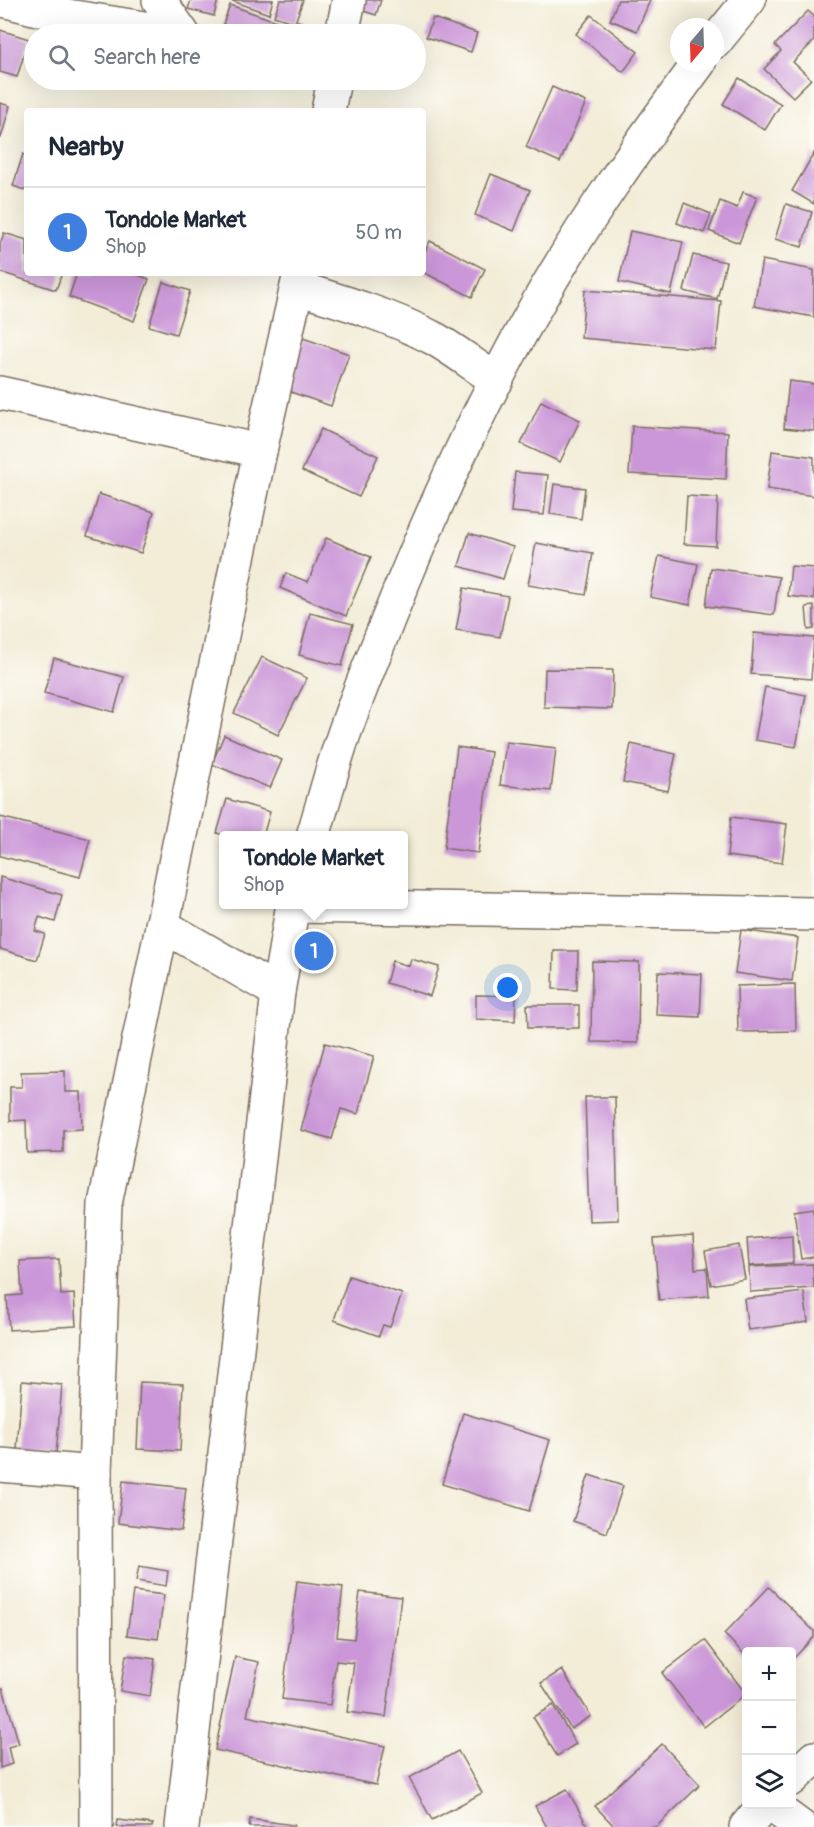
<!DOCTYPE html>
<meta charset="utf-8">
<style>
:root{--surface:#fff;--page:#f6f6f7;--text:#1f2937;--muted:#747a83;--line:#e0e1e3;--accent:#db2777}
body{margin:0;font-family:Pangolin,sans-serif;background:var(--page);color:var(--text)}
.controls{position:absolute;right:18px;bottom:18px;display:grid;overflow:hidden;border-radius:6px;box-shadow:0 6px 24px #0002}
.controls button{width:54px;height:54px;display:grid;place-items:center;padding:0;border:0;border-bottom:2px solid var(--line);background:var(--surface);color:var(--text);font:30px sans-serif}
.compass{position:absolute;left:670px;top:18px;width:54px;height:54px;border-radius:50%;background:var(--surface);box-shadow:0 6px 24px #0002;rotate:199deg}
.you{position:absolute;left:508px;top:988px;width:21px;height:21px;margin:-15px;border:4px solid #fff;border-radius:50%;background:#1a73e8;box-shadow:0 0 0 9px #1a73e833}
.badge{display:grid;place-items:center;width:39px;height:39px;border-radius:50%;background:var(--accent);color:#fff;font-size:20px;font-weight:700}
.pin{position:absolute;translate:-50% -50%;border:3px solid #fff;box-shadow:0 2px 6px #0006}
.popup{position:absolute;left:219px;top:831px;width:189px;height:78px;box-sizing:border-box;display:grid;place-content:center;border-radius:6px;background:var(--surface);filter:drop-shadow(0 2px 4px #0005);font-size:20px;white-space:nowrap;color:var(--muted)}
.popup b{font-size:22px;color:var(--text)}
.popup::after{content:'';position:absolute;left:50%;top:100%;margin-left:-12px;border:12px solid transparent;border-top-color:var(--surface)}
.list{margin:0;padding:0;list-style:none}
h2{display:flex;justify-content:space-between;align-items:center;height:78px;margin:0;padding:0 24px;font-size:26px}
h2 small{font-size:20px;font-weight:400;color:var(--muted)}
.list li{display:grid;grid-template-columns:39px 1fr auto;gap:18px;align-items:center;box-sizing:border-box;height:90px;padding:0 24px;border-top:2px solid var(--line)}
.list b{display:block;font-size:22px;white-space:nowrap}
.list p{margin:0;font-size:20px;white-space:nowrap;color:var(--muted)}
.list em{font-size:20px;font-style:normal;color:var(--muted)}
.icon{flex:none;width:33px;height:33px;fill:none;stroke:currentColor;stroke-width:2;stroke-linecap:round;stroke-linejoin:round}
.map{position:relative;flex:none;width:814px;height:1827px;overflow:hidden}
.search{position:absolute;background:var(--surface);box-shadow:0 6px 24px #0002;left:24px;top:24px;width:402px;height:66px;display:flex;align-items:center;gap:15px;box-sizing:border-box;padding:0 21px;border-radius:33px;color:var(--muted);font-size:22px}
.panel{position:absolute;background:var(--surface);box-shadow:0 6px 24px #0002;left:24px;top:108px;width:402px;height:168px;border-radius:6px}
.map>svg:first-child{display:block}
.building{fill:#cb97d8}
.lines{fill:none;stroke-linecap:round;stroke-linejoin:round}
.minor-casing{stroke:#7b6e5f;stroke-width:36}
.minor{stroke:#fff;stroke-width:33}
</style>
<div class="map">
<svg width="814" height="1827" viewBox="0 0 814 1827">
<rect width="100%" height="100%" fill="#fdfcf7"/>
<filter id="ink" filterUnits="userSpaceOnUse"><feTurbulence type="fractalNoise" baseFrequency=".0167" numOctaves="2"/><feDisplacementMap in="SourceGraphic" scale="12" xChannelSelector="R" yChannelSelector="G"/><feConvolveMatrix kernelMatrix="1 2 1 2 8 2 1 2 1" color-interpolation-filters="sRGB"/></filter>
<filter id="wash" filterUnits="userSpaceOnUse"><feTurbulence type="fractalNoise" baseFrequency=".008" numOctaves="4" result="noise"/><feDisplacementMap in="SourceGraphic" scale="24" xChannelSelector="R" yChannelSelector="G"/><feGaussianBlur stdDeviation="1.35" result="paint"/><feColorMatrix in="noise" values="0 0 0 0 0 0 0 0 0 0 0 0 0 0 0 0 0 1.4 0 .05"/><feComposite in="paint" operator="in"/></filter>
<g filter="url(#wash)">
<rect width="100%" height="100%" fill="#f3edd8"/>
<g id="blocks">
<g class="building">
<path d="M191,0H218L214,16L188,9Z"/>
<path d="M230,0H273L269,14Z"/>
<path d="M280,0H303L295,23L274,16Z"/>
<path d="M360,0H381L376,15L357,9Z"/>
<path d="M618,0H650L637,31L610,20Z"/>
<path d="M230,5L284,24L280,34H252L223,24Z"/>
<path d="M808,11L814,16V41L793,62L811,79L793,97L764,69L781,51L775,45Z"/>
<path d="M591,15L638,52L623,72L576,34Z"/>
<path d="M433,18L477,33L471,52L426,37Z"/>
<path d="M298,21L316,28L314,34H293Z"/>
<path d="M0,30L29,39L17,77L0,72Z"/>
<path d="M739,78L781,104L765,130L723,104Z"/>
<path d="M552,87L586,102L560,162L526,147Z"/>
<path d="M0,103L10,106L1,138H0Z"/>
<path d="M814,153V204L792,191Z"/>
<path d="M23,154L27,156V191L13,186Z"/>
<path d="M491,174L530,190L514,231L475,215Z"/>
<path d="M743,192L757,197L739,243L709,231L720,201L737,208Z"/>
<path d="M684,203L711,214L704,233L677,223Z"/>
<path d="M786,204L812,212L802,247L775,239Z"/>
<path d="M630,231L683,242L671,294L619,282Z"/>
<path d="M4,233L27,240V273H62L56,290L0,272V244Z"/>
<path d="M430,241L485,269L472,297L423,272V256Z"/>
<path d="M693,255L726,262L717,299L684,291Z"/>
<path d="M762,260L814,270V317L754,306Z"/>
<path d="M77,273H132L149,279L134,321L69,297Z"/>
<path d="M163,282L190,291L176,334L149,326Z"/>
<path d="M585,290L721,301L716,350L581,338Z"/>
<path d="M303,338L349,354L331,406L285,390Z"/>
<path d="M789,381L814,384V431L784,428Z"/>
<path d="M541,401L580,420L560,462L521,444Z"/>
<path d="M632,426L728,432L726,479L629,474Z"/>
<path d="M321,429L378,456L359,497L302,471Z"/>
<path d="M772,451L814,457V496L767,489Z"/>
<path d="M515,472L548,475L544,515L511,512Z"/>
<path d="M554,484L585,488L581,519L550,514Z"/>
<path d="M99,494L154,512L141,553L87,536Z"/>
<path d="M687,496L718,498L716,546L684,544Z"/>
<path d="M469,533L513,547L503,579L459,566Z"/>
<path d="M326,538L371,557L346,616L280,588L286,573L308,582Z"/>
<path d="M536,543L593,553L586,595L528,585Z"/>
<path d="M659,556L698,564L690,605L650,597Z"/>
<path d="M791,566L814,568V599L788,596Z"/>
<path d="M711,568L779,577L774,615L706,606Z"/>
<path d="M464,588L508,596L500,637L456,630Z"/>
<path d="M814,606V629L808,630L806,607Z"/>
<path d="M310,613L353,624L342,666L299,655Z"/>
<path d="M754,633L814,638L811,679L751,674Z"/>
<path d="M262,657L307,678L278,735L234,713Z"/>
<path d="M54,658L124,677L114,712L44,693Z"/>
<path d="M545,669L613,670L612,709L544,707Z"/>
<path d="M765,687L806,695L796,747L755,740Z"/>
<path d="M224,735L282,760L270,788L212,764Z"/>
<path d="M506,742L556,748L551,791L500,785Z"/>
<path d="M631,744L676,754L668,791L623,782Z"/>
<path d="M457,747L491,752L478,853L444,848Z"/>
<path d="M227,799L270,812L263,836H225L217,833Z"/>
<path d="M0,817L90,839L80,877L0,856Z"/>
<path d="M731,817L787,824L782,863L727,856Z"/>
<path d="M0,877L62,895L55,922L39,917L35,931L45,934L37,960L0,949Z"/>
<path d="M741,930L798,938L792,981L735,973Z"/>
<path d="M554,951H578L577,990L553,989Z"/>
<path d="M411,959L439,967L430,996L386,983L392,961L409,966Z"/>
<path d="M592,961L639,962L638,1043L591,1042Z"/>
<path d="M658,972L702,974L700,1017L656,1015Z"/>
<path d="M795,984L796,1031L738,1032L737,986Z"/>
<path d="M476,995L516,996L515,1021L476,1019Z"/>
<path d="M527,1005H579V1028H528Z"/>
<path d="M325,1043L374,1056L358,1114L341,1109L332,1139L301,1130Z"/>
<path d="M65,1071V1092H81L82,1129L63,1130V1152L27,1153L26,1120L10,1121V1087H22L21,1072Z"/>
<path d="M585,1097H615L618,1220L589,1221Z"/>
<path d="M814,1208V1257L801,1259L794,1211Z"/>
<path d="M792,1235L793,1263L749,1266L747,1239Z"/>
<path d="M693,1236L695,1269L707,1268L709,1296L659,1300L654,1239Z"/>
<path d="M739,1245L745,1279L711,1285L705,1251Z"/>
<path d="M59,1259L61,1295L74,1294L76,1326L9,1330L7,1296L22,1295L20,1261Z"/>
<path d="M813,1264L814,1288L750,1292L749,1267Z"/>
<path d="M349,1276L402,1294L390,1327L383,1325L379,1336L334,1320Z"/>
<path d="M804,1292L808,1322L748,1330L744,1299Z"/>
<path d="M22,1381L62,1385L56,1454L17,1450Z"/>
<path d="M140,1382L183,1384L180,1451L137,1449Z"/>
<path d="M463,1413L550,1440L529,1511L442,1484Z"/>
<path d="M589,1475L623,1486L607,1533L573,1521Z"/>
<path d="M123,1481L186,1488L181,1531L118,1523Z"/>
<path d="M139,1566L168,1571L166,1586L136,1581Z"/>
<path d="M297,1581L343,1587L337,1637L354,1639L360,1592L401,1597L386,1717L347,1712L354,1663L336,1661L330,1705L282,1699Z"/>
<path d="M769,1587L814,1631V1637L792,1660V1652H746V1656L724,1634Z"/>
<path d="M133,1591L164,1595L158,1639L127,1635Z"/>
<path d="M705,1640L746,1694L704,1727L662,1673Z"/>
<path d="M126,1655L155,1659L150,1696L120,1691Z"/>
<path d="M235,1657L259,1662L247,1716L385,1746L376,1785L215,1750Z"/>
<path d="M562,1670L591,1716L571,1729L541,1683Z"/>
<path d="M3,1688L19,1744L8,1747L12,1764L0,1768V1689Z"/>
<path d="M553,1705L576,1744L557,1756L533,1717Z"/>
<path d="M662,1744L700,1785L656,1827H615L595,1806Z"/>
<path d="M458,1751L482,1793L432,1820L409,1778Z"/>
<path d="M567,1789L588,1827H547L535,1806Z"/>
<path d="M250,1819L294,1825L293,1827H249Z"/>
<path d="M117,1820L153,1824L152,1827H116Z"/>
</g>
</g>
</g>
<g filter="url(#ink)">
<use href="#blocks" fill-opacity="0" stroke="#7b6e5f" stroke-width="1.5"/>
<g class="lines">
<g class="minor-casing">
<g id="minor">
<path d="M3,0L61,15L182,34"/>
<path d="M159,0L183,34"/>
<path d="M342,34L349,0"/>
<path d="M715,42L749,0"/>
<path d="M328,111L334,80"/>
<path d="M297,288C344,302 391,316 435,339C456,351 476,367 497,380"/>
<path d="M0,393L260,451"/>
<path d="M313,836C323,804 331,772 342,740C355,700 372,661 387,622C429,517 476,413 531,315C580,227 639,144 699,63"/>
<path d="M293,906L814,914"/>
<path d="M162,925L278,992"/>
<path d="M0,1465L95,1473"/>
<path d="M792,1779L814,1758"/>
<path d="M770,1804L801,1827"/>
<path d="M96,1827L95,1473L105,1204L260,451L300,273"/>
<path d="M182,1827L278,992L293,904"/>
<path d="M746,1827L765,1804"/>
</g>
</g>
<use href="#minor" class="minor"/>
</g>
</g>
</svg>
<div class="controls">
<button>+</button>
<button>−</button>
<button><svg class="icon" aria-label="layers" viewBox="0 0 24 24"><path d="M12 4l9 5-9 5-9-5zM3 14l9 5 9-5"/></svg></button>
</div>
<svg class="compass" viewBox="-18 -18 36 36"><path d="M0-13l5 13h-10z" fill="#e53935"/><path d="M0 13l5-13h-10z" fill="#747a83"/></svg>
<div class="you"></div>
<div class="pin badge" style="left:314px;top:951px;background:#3f7fe0">1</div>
<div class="popup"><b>Tondole Market</b>Shop</div>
<div class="search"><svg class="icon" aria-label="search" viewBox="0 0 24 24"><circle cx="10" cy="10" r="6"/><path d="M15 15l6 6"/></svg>Search here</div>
<section class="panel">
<h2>Nearby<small></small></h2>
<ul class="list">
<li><span class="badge" style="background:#3f7fe0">1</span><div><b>Tondole Market</b><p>Shop</p></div><em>50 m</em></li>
</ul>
</section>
</div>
